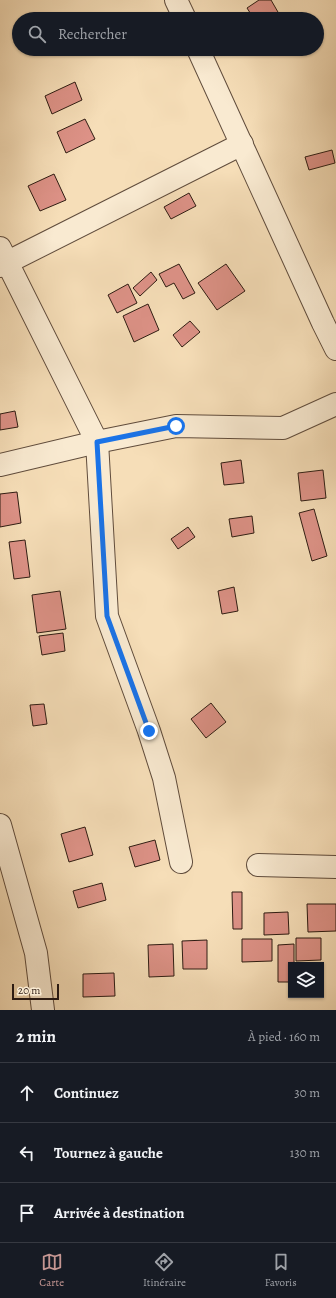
<!DOCTYPE html>
<html lang="fr">
<meta charset="utf-8">
<style>
:root{--surface:#171b24;--page:#20242c;--text:#f1f3f6;--muted:#9ea1a6;--line:#363941;--accent:#c59692}
body{margin:0;font-family:Alegreya,serif;background:var(--page);color:var(--text)}
.controls{position:absolute;right:12px;bottom:12px;display:grid;overflow:hidden;border-radius:0px;box-shadow:0 1px 3px #0004}
.controls button{width:36px;height:36px;display:grid;place-items:center;padding:0;border:0;border-bottom:1px solid var(--line);background:var(--surface);color:var(--text);font:20px sans-serif}
.scale{position:absolute;left:12px;bottom:10px;width:47px;box-sizing:border-box;padding-left:4px;border:2px solid #2e1c12;border-top:0;font-size:11px;line-height:14px;white-space:nowrap;color:#2e1c12;-webkit-text-stroke:3px #f9ead1;paint-order:stroke}
.stop{position:absolute;width:12px;height:12px;margin:-9px;border:3px solid #1a73e8;border-radius:50%;background:#fff}
.stop.end{background:#1a73e8;border-color:#fff;box-shadow:0 1px 4px #0008}
.list{margin:0;padding:0;list-style:none}
h2{display:flex;justify-content:space-between;align-items:center;height:52px;margin:0;padding:0 16px;font-size:17px}
h2 small{font-size:13px;font-weight:400;color:var(--muted)}
.list li{display:grid;grid-template-columns:26px 1fr auto;gap:12px;align-items:center;box-sizing:border-box;height:60px;padding:0 16px;border-top:1px solid var(--line)}
.list b{display:block;font-size:15px;white-space:nowrap}
.list em{font-size:13px;font-style:normal;color:var(--muted)}
.icon{flex:none;width:22px;height:22px;fill:none;stroke:currentColor;stroke-width:2;stroke-linecap:round;stroke-linejoin:round}
.map{position:relative;flex:none;width:336px;height:1010px;overflow:hidden}
.search{position:absolute;background:var(--surface);box-shadow:0 1px 3px #0004;left:12px;right:12px;top:12px;height:44px;display:flex;align-items:center;gap:10px;box-sizing:border-box;padding:0 14px;border-radius:22px;color:var(--muted);font-size:15px}
.sheet{height:232px;background:var(--surface)}
nav{display:flex;justify-content:space-around;align-items:center;box-sizing:border-box;height:56px;border-top:1px solid var(--line);background:var(--surface);font-size:11px;color:var(--muted)}
nav a{display:grid;justify-items:center;gap:2px}
nav .on{color:var(--accent)}
.map>svg:first-child{display:block}
.building{fill:#dd9287;stroke:#2e1c12}
.lines{fill:none;stroke-linecap:round;stroke-linejoin:round}
.minor-casing{stroke:#604c3c;stroke-width:24}
.minor{stroke:#f9ead1;stroke-width:22}
.route{stroke:#1a73e8;stroke-width:5}
</style>
<div class="map">
<svg width="336" height="1010" viewBox="0 0 336 1010">
<rect width="100%" height="100%" fill="#f6deb8"/>
<filter id="stains"><feTurbulence type="fractalNoise" baseFrequency=".005" numOctaves="4"/><feColorMatrix values="0 0 0 0 .2 0 0 0 0 .09 0 0 0 0 .02 0 0 0 .5 -.17"/></filter>
<radialGradient id="worn" r=".72"><stop offset=".6" stop-color="#630" stop-opacity="0"/><stop offset="1" stop-color="#630" stop-opacity=".3"/></radialGradient>
<g class="building">
<path d="M259,0H271L282,19H254L247,8Z"/>
<path d="M75,82L82,100L52,114L45,96Z"/>
<path d="M85,119L95,139L66,153L57,132Z"/>
<path d="M332,150L335,163L309,170L305,157Z"/>
<path d="M54,174L66,200L40,211L28,186Z"/>
<path d="M189,193L196,206L171,219L164,207Z"/>
<path d="M179,264L195,293L183,299L174,283L166,287L159,274Z"/>
<path d="M226,264L245,291L217,310L198,283Z"/>
<path d="M151,272L157,280L140,296L133,288Z"/>
<path d="M128,284L137,303L117,313L108,295Z"/>
<path d="M148,304L159,330L134,342L123,316Z"/>
<path d="M190,321L200,332L182,347L173,335Z"/>
<path d="M15,411L18,427L0,430V414Z"/>
<path d="M241,460L244,483L224,485L221,463Z"/>
<path d="M323,470L326,498L301,501L298,473Z"/>
<path d="M17,492L21,523L0,527V494Z"/>
<path d="M314,509L327,556L312,561L299,513Z"/>
<path d="M252,516L254,533L232,537L229,519Z"/>
<path d="M188,527L195,537L178,549L171,539Z"/>
<path d="M25,540L30,577L14,579L9,542Z"/>
<path d="M234,587L238,611L222,614L218,591Z"/>
<path d="M60,591L66,629L37,633L32,595Z"/>
<path d="M63,633L65,651L42,655L39,636Z"/>
<path d="M211,703L226,722L206,738L191,719Z"/>
<path d="M44,704L47,724L33,726L30,705Z"/>
<path d="M85,827L93,855L69,862L61,834Z"/>
<path d="M155,840L160,860L135,867L129,847Z"/>
<path d="M102,883L106,900L78,908L73,891Z"/>
<path d="M232,892H242V929H233Z"/>
<path d="M307,904H336V931L308,932Z"/>
<path d="M288,912L289,934L264,935V913Z"/>
<path d="M296,938H321V960L296,961Z"/>
<path d="M242,939H272V961L242,962Z"/>
<path d="M207,940V969H183L182,941Z"/>
<path d="M173,944L174,976L149,977L148,945Z"/>
<path d="M294,944V965H291V982H278V945Z"/>
<path d="M114,973L115,996L83,997V974Z"/>
</g>
<g class="lines">
<g class="minor-casing">
<g id="minor">
<path d="M176,0L185,19"/>
<path d="M198,49L323,323L336,349"/>
<path d="M0,248L97,442L107,616L149,731L164,778L181,862"/>
<path d="M0,266L242,144"/>
<path d="M0,465L97,442L176,426L283,428L336,404"/>
<path d="M0,825L36,953L43,1010"/>
<path d="M258,865L336,867"/>
</g>
</g>
<use href="#minor" class="minor"/>
</g>
<g class="lines">
<path class="route" d="M149,731L107,616L97,442L176,426"/>
</g>
<rect width="100%" height="100%" filter="url(#stains)"/>
<rect width="100%" height="100%" fill="url(#worn)"/>
</svg>
<div class="controls">
<button><svg class="icon" aria-label="layers" viewBox="0 0 24 24"><path d="M12 4l9 5-9 5-9-5zM3 14l9 5 9-5"/></svg></button>
</div>
<div class="scale">20 m</div>
<div class="stop" style="left:176px;top:426px"></div>
<div class="stop end" style="left:149px;top:731px"></div>
<div class="search"><svg class="icon" aria-label="search" viewBox="0 0 24 24"><circle cx="10" cy="10" r="6"/><path d="M15 15l6 6"/></svg>Rechercher</div>
</div>
<section class="sheet">
<h2>2 min<small>À pied · 160 m</small></h2>
<ul class="list">
<li><svg class="icon" aria-label="ahead" viewBox="0 0 24 24"><path d="M12 20V5M6 11l6-6 6 6"/></svg><div><b>Continuez</b></div><em>30 m</em></li>
<li><svg class="icon" aria-label="left" viewBox="0 0 24 24"><path d="M17 20v-9H6M10 6l-5 5 5 5"/></svg><div><b>Tournez à gauche</b></div><em>130 m</em></li>
<li><svg class="icon" aria-label="arrive" viewBox="0 0 24 24"><path d="M6 21V4h12l-3 4 3 4H6"/></svg><div><b>Arrivée à destination</b></div></li>
</ul>
</section>
<nav>
<a class="on"><svg class="icon" aria-label="map" viewBox="0 0 24 24"><path d="M3 6l6-2 6 2 6-2v14l-6 2-6-2-6 2zM9 4v14M15 6v14"/></svg>Carte</a>
<a><svg class="icon" aria-label="directions" viewBox="0 0 24 24"><path d="M12 3l9 9-9 9-9-9zM9 14v-3h6M13 9l2 2-2 2"/></svg>Itinéraire</a>
<a><svg class="icon" aria-label="saved" viewBox="0 0 24 24"><path d="M7 4h10v16l-5-4-5 4z"/></svg>Favoris</a>
</nav>
